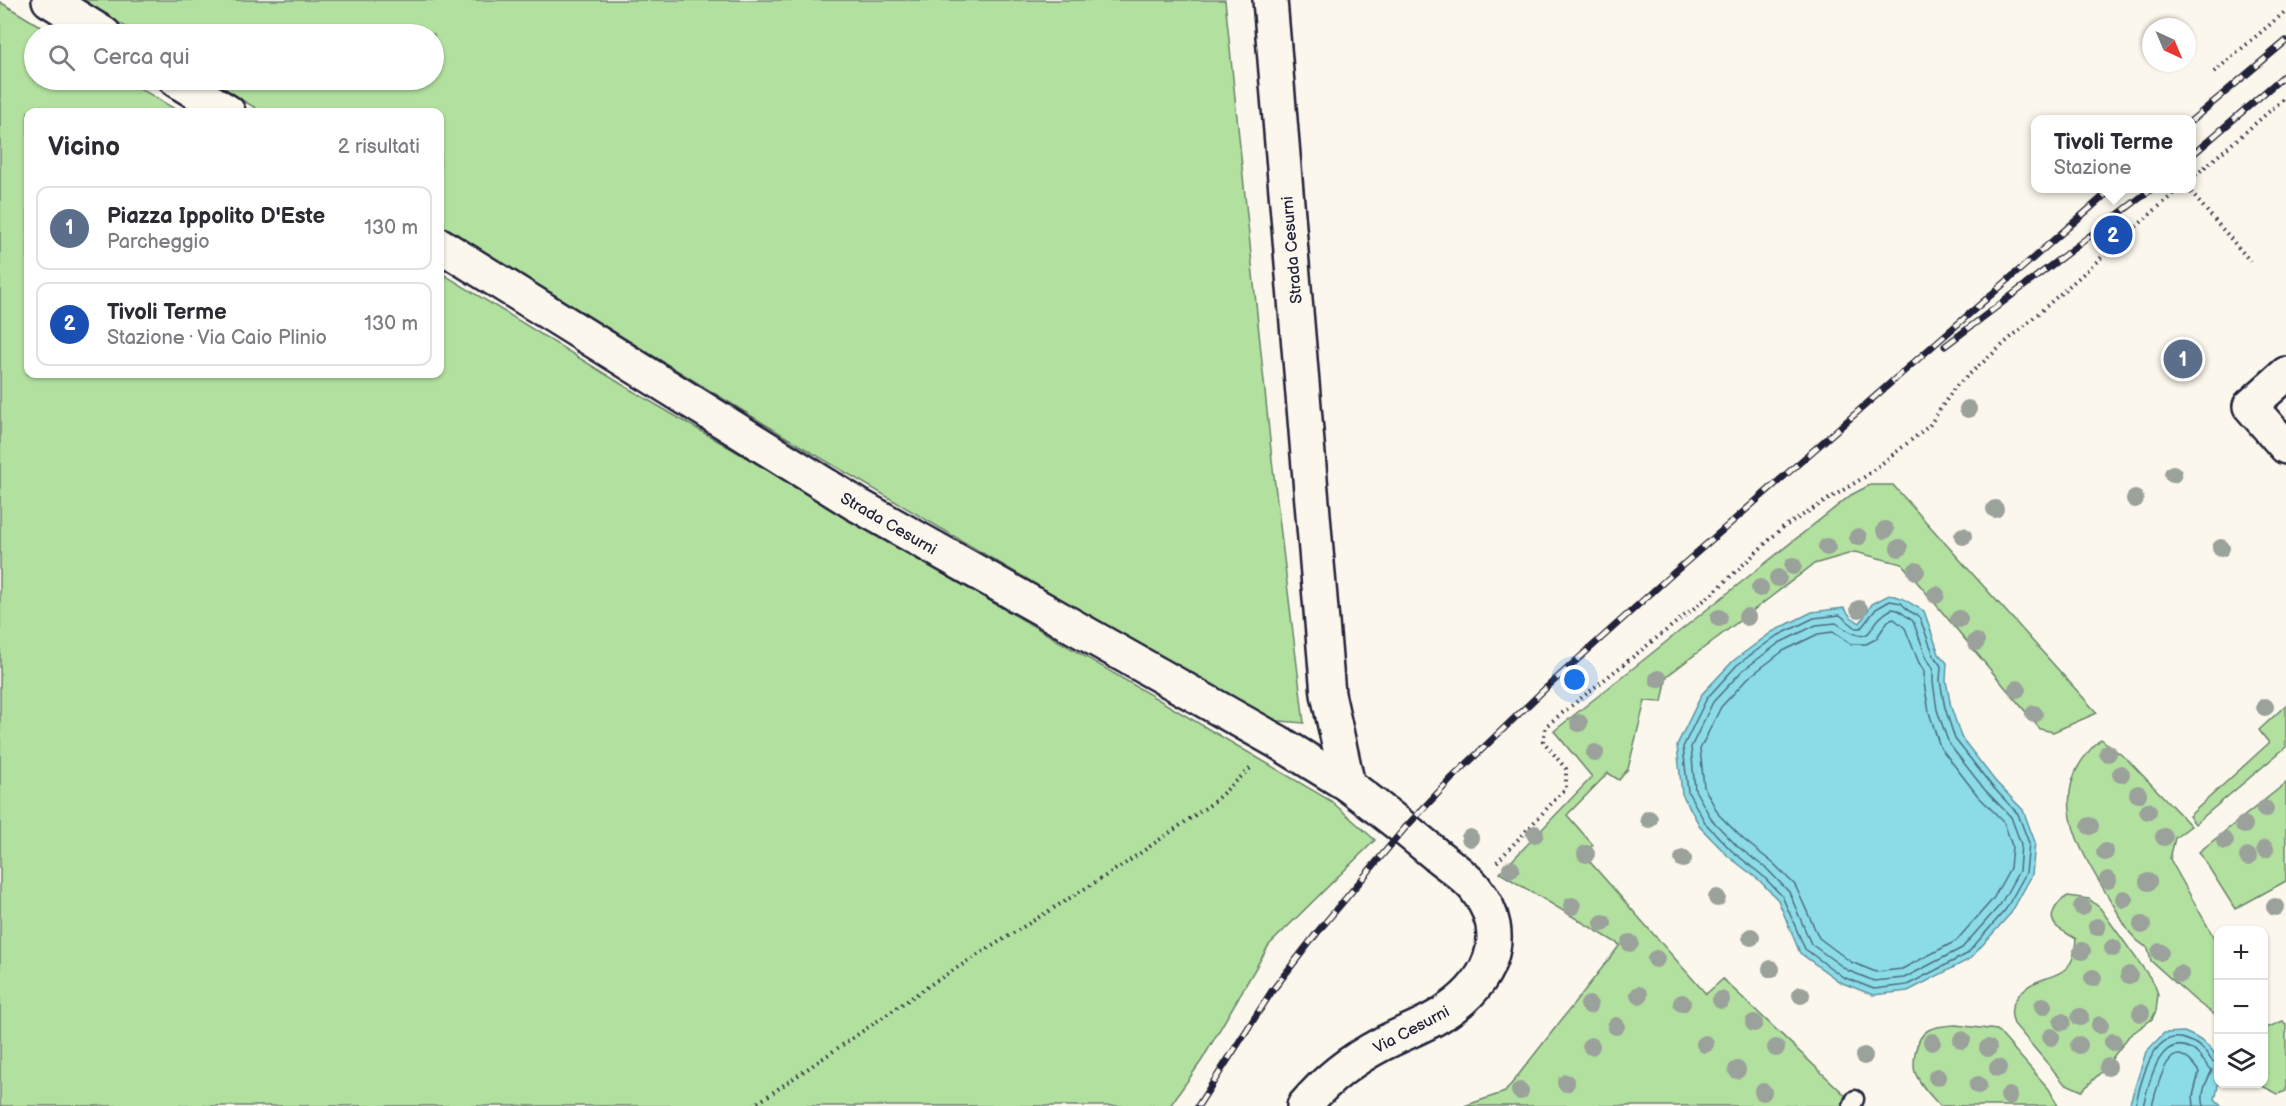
<!DOCTYPE html>
<html lang="it">
<meta charset="utf-8">
<style>
:root{--surface:#fff;--page:#f7f7f7;--text:#2b2b33;--muted:#7c7c81;--line:#e1e1e2;--accent:#b45309}
body{margin:0;font-family:"Balsamiq Sans",sans-serif;background:var(--page);color:var(--text)}
.controls{position:absolute;right:18px;bottom:18px;display:grid;overflow:hidden;border-radius:12px;box-shadow:0 2px 4px #0004}
.controls button{width:54px;height:54px;display:grid;place-items:center;padding:0;border:0;border-bottom:2px solid var(--line);background:var(--surface);color:var(--text);font:30px sans-serif}
.compass{position:absolute;left:2142px;top:18px;width:54px;height:54px;border-radius:50%;background:var(--surface);box-shadow:0 2px 4px #0004;rotate:136deg}
.you{position:absolute;left:1575px;top:680px;width:21px;height:21px;margin:-15px;border:4px solid #fff;border-radius:50%;background:#1a73e8;box-shadow:0 0 0 9px #1a73e833}
.badge{display:grid;place-items:center;width:39px;height:39px;border-radius:50%;background:var(--accent);color:#fff;font-size:20px;font-weight:700}
.pin{position:absolute;translate:-50% -50%;border:3px solid #fff;box-shadow:0 2px 6px #0006}
.popup{position:absolute;left:2031px;top:115px;width:165px;height:78px;box-sizing:border-box;display:grid;place-content:center;border-radius:12px;background:var(--surface);filter:drop-shadow(0 2px 4px #0005);font-size:20px;white-space:nowrap;color:var(--muted)}
.popup b{font-size:22px;color:var(--text)}
.popup::after{content:'';position:absolute;left:50%;top:100%;margin-left:-12px;border:12px solid transparent;border-top-color:var(--surface)}
.list{margin:0;padding:0;list-style:none}
h2{display:flex;justify-content:space-between;align-items:center;height:78px;margin:0;padding:0 24px;font-size:26px}
h2 small{font-size:20px;font-weight:400;color:var(--muted)}
.list li{display:grid;grid-template-columns:39px 1fr auto;gap:18px;align-items:center;box-sizing:border-box;height:84px;margin:0 12px 12px;padding:0 12px;border:2px solid var(--line);border-radius:12px}
.list b{display:block;font-size:22px;white-space:nowrap}
.list p{margin:0;font-size:20px;white-space:nowrap;color:var(--muted)}
.list em{font-size:20px;font-style:normal;color:var(--muted)}
.icon{flex:none;width:33px;height:33px;fill:none;stroke:currentColor;stroke-width:2;stroke-linecap:round;stroke-linejoin:round}
.map{position:relative;flex:none;width:2286px;height:1106px;overflow:hidden}
.search{position:absolute;background:var(--surface);box-shadow:0 2px 4px #0004;left:24px;top:24px;width:420px;height:66px;display:flex;align-items:center;gap:15px;box-sizing:border-box;padding:0 21px;border-radius:33px;color:var(--muted);font-size:22px}
.panel{position:absolute;background:var(--surface);box-shadow:0 2px 4px #0004;left:24px;top:108px;width:420px;height:270px;border-radius:12px}
.map>svg:first-child{display:block}
.green{fill:#b2e09f;stroke:#6a816d;stroke-width:1.5}
.water{fill:#8bdce7;stroke:#6192a2;stroke-width:1.5}
.lines{fill:none;stroke-linecap:round;stroke-linejoin:round}
.shore{stroke:#4c6c80;stroke-width:1.5}
.service-casing{stroke:#22223b;stroke-width:21}
.minor-casing{stroke:#22223b;stroke-width:38}
.path{stroke:#22223b;stroke-width:4;stroke-dasharray:1.5 4.5;stroke-linecap:butt}
.service{stroke:#fbf7ec;stroke-width:16}
.minor{stroke:#fbf7ec;stroke-width:33}
.rail-casing{stroke:#22223b;stroke-width:7}
.rail{stroke:#fbf7ec;stroke-width:4.5;stroke-dasharray:14;stroke-linecap:butt}
.tree{fill:#9ba19b}
.labels{text-anchor:middle;stroke-width:4.5;stroke-linejoin:round;paint-order:stroke}
.street-label{font-size:16px;fill:#22223b;stroke:#fbf7ec}
</style>
<div class="map">
<svg width="2286" height="1106" viewBox="0 0 2286 1106">
<rect width="100%" height="100%" fill="#fbf7ec"/>
<filter id="ink" filterUnits="userSpaceOnUse"><feTurbulence type="fractalNoise" baseFrequency=".0167" numOctaves="2"/><feDisplacementMap in="SourceGraphic" scale="12" xChannelSelector="R" yChannelSelector="G"/><feConvolveMatrix kernelMatrix="1 2 1 2 8 2 1 2 1" color-interpolation-filters="sRGB"/></filter>
<g filter="url(#ink)">
<g class="green">
<path d="M82,0H1225L1272,460L1304,723L1267,720L799,445L440,225V112H262L209,80H434V34H137Z"/>
<path d="M0,2L53,34H34V80H126L180,112H28V374H440V272L631,390L1331,801L1375,840L1269,945L1202,1060L1170,1106H0Z"/>
<path d="M1870,485H1893L2097,713L2053,732L2040,729L1902,564L1855,552L1814,564L1667,676L1662,702L1645,701L1628,769L1619,780L1608,773L1567,815L1593,845L1583,854L1706,994L1723,979L1845,1095L1841,1106H1464L1505,1092L1620,945L1500,873L1592,777L1554,731L1851,495Z"/>
<path d="M2286,705V747L2195,824L2189,816L2269,743L2259,730Z"/>
<path d="M2101,739L2128,760L2191,826L2175,838L2170,859L2218,945V1017L2197,1002L2151,961L2148,948C2129,938 2124,923 2114,906C2080,851 2040,792 2101,739Z"/>
<path d="M2286,783V881L2235,909L2199,852Z"/>
<path d="M2068,896L2089,899L2100,908L2154,983L2158,994L2156,1011L2152,1019L2129,1036L2104,1069L2082,1091L2064,1083L2014,1024C2011,1015 2010,1010 2015,1001C2029,974 2060,982 2071,962C2075,956 2075,946 2076,939C2070,935 2064,932 2058,928C2045,917 2057,902 2068,896Z"/>
<path d="M2283,1021L2286,1025V1091L2278,1094L2258,1084H2264V1029Z"/>
<path d="M1956,1025L1997,1030L2049,1089L2058,1106H1940C1931,1096 1919,1084 1915,1072C1913,1066 1914,1060 1915,1053C1920,1028 1932,1026 1956,1025Z"/>
</g>
<g class="water">
<path d="M1889,595C1906,597 1909,604 1924,611L1939,654L1947,663L1946,681L1951,707L1961,737L1995,781L2023,810L2035,842L2032,875L2011,913L1970,959L1908,991L1873,995L1840,982L1800,953L1778,900L1759,880L1728,856L1701,828L1682,794L1677,745L1702,694L1733,661L1772,632L1812,612L1844,608L1851,617L1860,623L1872,604Z"/>
<path d="M2184,1032C2219,1046 2225,1063 2215,1099L2222,1106H2129L2146,1052L2164,1033Z"/>
</g>
<g class="lines">
<g class="shore">
<path d="M1890,601L1901,603L1909,611L1919,616L1934,656L1941,666L1940,681L1945,708L1955,739L1991,785L2018,814L2029,843L2026,873L2006,909L1967,954L1907,985L1874,989L1843,977L1805,949L1782,896L1763,876L1732,851L1706,824L1688,792L1683,747L1707,698L1737,665L1775,637L1814,618L1840,615L1856,628H1861L1876,609Z"/>
<path d="M1892,609L1898,610L1913,621L1927,659L1933,668V682L1937,710L1949,744L1985,790L2011,817L2021,844L2019,871L2000,905L1962,948L1904,978L1874,981L1847,970L1811,944L1789,892L1768,870L1737,846L1712,820L1695,790L1691,747L1713,702L1742,671L1779,643L1816,625L1836,623C1879,652 1862,624 1892,609Z"/>
<path d="M1894,619L1905,628L1919,663L1924,671V683L1929,712L1940,747L1978,796L2004,822L2012,846L2010,868L1993,899L1956,941L1902,969L1876,972L1851,962L1819,938L1795,885L1774,864L1743,839L1719,815L1704,787L1700,749L1721,707L1748,678L1783,651L1818,634L1833,632L1851,644H1866L1876,639L1888,621Z"/>
<path d="M2135,1106C2141,1083 2152,1026 2187,1040C2199,1044 2206,1050 2212,1061L2218,1063"/>
<path d="M2143,1106C2149,1084 2159,1030 2193,1050C2201,1055 2204,1064 2212,1070C2207,1081 2200,1093 2204,1106"/>
<path d="M2152,1106C2159,1081 2170,1028 2199,1072L2193,1096L2194,1106"/>
</g>
<g class="service-casing">
<path id="service" d="M1852,1106L1855,1099"/>
</g>
<g class="minor-casing">
<g id="minor">
<path d="M49,0L104,34"/>
<path d="M1270,0L1328,694L1348,785C1377,807 1406,829 1434,853C1447,864 1464,875 1475,888C1515,938 1487,987 1439,1016C1421,1027 1401,1034 1382,1044C1353,1059 1325,1081 1304,1106"/>
<path d="M176,80L228,112"/>
<path d="M440,245L856,504L1278,742L1348,785"/>
<path d="M2286,374L2250,406L2286,447"/>
</g>
</g>
<g class="path">
<path d="M2214,72L2286,11"/>
<path d="M2191,179L2286,97"/>
<path d="M2187,188L2250,261"/>
<path d="M1497,862L1566,788V769L1543,741L1546,726L1712,594L1782,528L1866,476L1929,426L1955,387L2180,188"/>
<path d="M753,1106L936,981L1123,865L1211,804L1253,766"/>
</g>
<use href="#service" class="service"/>
<use href="#minor" class="minor"/>
<g class="rail-casing">
<g id="rail">
<path d="M2191,121L2286,41"/>
<path d="M2191,156L2286,74"/>
<path d="M1945,346L2153,188"/>
<path d="M1198,1106L1272,991L1320,929L1405,828L1452,778L1547,687L1669,577L2113,188"/>
</g>
</g>
<use href="#rail" class="rail"/>
</g>
<g class="tree">
<circle cx="1968" cy="409" r="9"/>
<circle cx="2173" cy="474" r="9"/>
<circle cx="2135" cy="499" r="9"/>
<circle cx="1995" cy="509" r="9"/>
<circle cx="1885" cy="530" r="9"/>
<circle cx="1963" cy="536" r="9"/>
<circle cx="1858" cy="537" r="9"/>
<circle cx="1827" cy="547" r="9"/>
<circle cx="1899" cy="548" r="9"/>
<circle cx="2221" cy="548" r="9"/>
<circle cx="1793" cy="566" r="9"/>
<circle cx="1916" cy="571" r="9"/>
<circle cx="1778" cy="578" r="9"/>
<circle cx="1760" cy="588" r="9"/>
<circle cx="1936" cy="595" r="9"/>
<circle cx="1859" cy="609" r="9"/>
<circle cx="1747" cy="617" r="9"/>
<circle cx="1719" cy="618" r="9"/>
<circle cx="1959" cy="619" r="9"/>
<circle cx="1976" cy="642" r="9"/>
<circle cx="1658" cy="679" r="9"/>
<circle cx="2017" cy="689" r="9"/>
<circle cx="2265" cy="707" r="9"/>
<circle cx="2034" cy="714" r="9"/>
<circle cx="1579" cy="723" r="9"/>
<circle cx="1595" cy="753" r="9"/>
<circle cx="2108" cy="753" r="9"/>
<circle cx="2121" cy="774" r="9"/>
<circle cx="2138" cy="794" r="9"/>
<circle cx="2265" cy="809" r="9"/>
<circle cx="2148" cy="811" r="9"/>
<circle cx="1649" cy="819" r="9"/>
<circle cx="2244" cy="825" r="9"/>
<circle cx="2090" cy="826" r="9"/>
<circle cx="1535" cy="834" r="9"/>
<circle cx="2164" cy="837" r="9"/>
<circle cx="1470" cy="838" r="9"/>
<circle cx="2225" cy="841" r="9"/>
<circle cx="2265" cy="849" r="9"/>
<circle cx="2105" cy="852" r="9"/>
<circle cx="1586" cy="854" r="9"/>
<circle cx="2248" cy="857" r="9"/>
<circle cx="1683" cy="859" r="9"/>
<circle cx="1511" cy="869" r="9"/>
<circle cx="2108" cy="880" r="9"/>
<circle cx="2148" cy="882" r="9"/>
<circle cx="1717" cy="898" r="9"/>
<circle cx="2124" cy="899" r="9"/>
<circle cx="1572" cy="906" r="9"/>
<circle cx="2082" cy="907" r="9"/>
<circle cx="2275" cy="907" r="9"/>
<circle cx="1603" cy="923" r="9"/>
<circle cx="2142" cy="925" r="9"/>
<circle cx="2097" cy="927" r="9"/>
<circle cx="1751" cy="937" r="9"/>
<circle cx="1630" cy="943" r="9"/>
<circle cx="2113" cy="948" r="9"/>
<circle cx="2082" cy="951" r="9"/>
<circle cx="2160" cy="952" r="9"/>
<circle cx="1656" cy="959" r="9"/>
<circle cx="1771" cy="969" r="9"/>
<circle cx="2180" cy="974" r="9"/>
<circle cx="2129" cy="975" r="9"/>
<circle cx="2093" cy="978" r="9"/>
<circle cx="1639" cy="995" r="9"/>
<circle cx="1801" cy="995" r="9"/>
<circle cx="1721" cy="1000" r="9"/>
<circle cx="1682" cy="1003" r="9"/>
<circle cx="1589" cy="1005" r="9"/>
<circle cx="2043" cy="1006" r="9"/>
<circle cx="2141" cy="1013" r="9"/>
<circle cx="2080" cy="1017" r="9"/>
<circle cx="2062" cy="1022" r="9"/>
<circle cx="1754" cy="1023" r="9"/>
<circle cx="2100" cy="1025" r="9"/>
<circle cx="1616" cy="1026" r="9"/>
<circle cx="2051" cy="1037" r="9"/>
<circle cx="1962" cy="1040" r="9"/>
<circle cx="1932" cy="1042" r="9"/>
<circle cx="2113" cy="1042" r="9"/>
<circle cx="1705" cy="1044" r="9"/>
<circle cx="2079" cy="1045" r="9"/>
<circle cx="1591" cy="1046" r="9"/>
<circle cx="1776" cy="1048" r="9"/>
<circle cx="1988" cy="1048" r="9"/>
<circle cx="1864" cy="1056" r="9"/>
<circle cx="2108" cy="1067" r="9"/>
<circle cx="1998" cy="1068" r="9"/>
<circle cx="1737" cy="1070" r="9"/>
<circle cx="1937" cy="1077" r="9"/>
<circle cx="1566" cy="1083" r="9"/>
<circle cx="1978" cy="1085" r="9"/>
<circle cx="1520" cy="1091" r="9"/>
<circle cx="1763" cy="1092" r="9"/>
<circle cx="2009" cy="1096" r="9"/>
</g>
</g>
<g class="labels">
<g class="street-label">
<text transform="translate(1291 250) rotate(-95)" y="6">Strada Cesurni</text>
<text transform="translate(889 523) rotate(30)" y="6">Strada Cesurni</text>
<text transform="translate(1411 1029) rotate(-28)" y="6">Via Cesurni</text>
</g>
</g>
</svg>
<div class="controls">
<button>+</button>
<button>−</button>
<button><svg class="icon" aria-label="layers" viewBox="0 0 24 24"><path d="M12 4l9 5-9 5-9-5zM3 14l9 5 9-5"/></svg></button>
</div>
<svg class="compass" viewBox="-18 -18 36 36"><path d="M0-13l5 13h-10z" fill="#e53935"/><path d="M0 13l5-13h-10z" fill="#7c7c81"/></svg>
<div class="you"></div>
<div class="pin badge" style="left:2183px;top:359px;background:#5c6f8a">1</div>
<div class="pin badge" style="left:2113px;top:235px;background:#1a4fb4">2</div>
<div class="popup"><b>Tivoli Terme</b>Stazione</div>
<div class="search"><svg class="icon" aria-label="search" viewBox="0 0 24 24"><circle cx="10" cy="10" r="6"/><path d="M15 15l6 6"/></svg>Cerca qui</div>
<section class="panel">
<h2>Vicino<small>2 risultati</small></h2>
<ul class="list">
<li><span class="badge" style="background:#5c6f8a">1</span><div><b>Piazza Ippolito D'Este</b><p>Parcheggio</p></div><em>130 m</em></li>
<li><span class="badge" style="background:#1a4fb4">2</span><div><b>Tivoli Terme</b><p>Stazione · Via Caio Plinio</p></div><em>130 m</em></li>
</ul>
</section>
</div>
